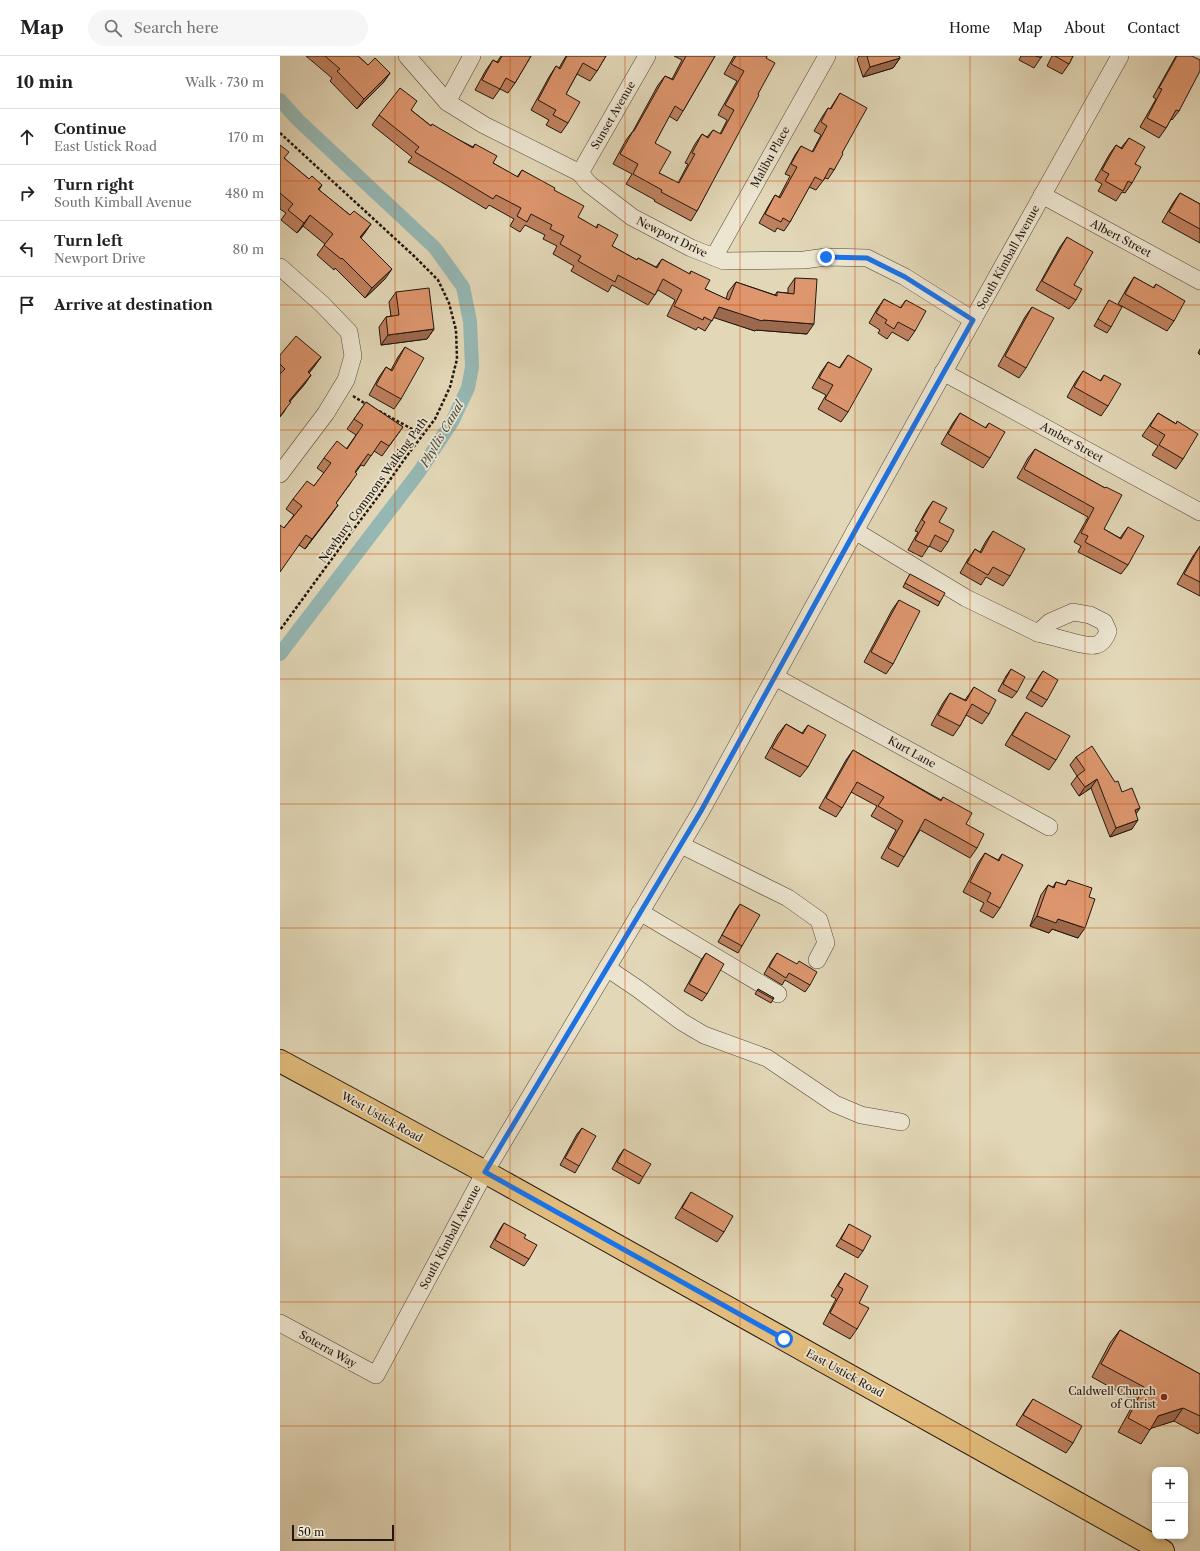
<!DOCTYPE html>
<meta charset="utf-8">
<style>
:root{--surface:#fff;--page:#f6f6f6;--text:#202124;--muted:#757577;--line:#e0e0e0}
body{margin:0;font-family:"Libre Caslon Text",serif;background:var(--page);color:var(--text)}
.controls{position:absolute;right:12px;bottom:12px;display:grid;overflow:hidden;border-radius:8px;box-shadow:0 2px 6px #0003}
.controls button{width:36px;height:36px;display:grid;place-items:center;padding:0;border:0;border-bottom:1px solid var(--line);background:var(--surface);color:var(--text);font:20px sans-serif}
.scale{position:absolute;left:12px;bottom:10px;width:102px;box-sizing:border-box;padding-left:4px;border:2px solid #22160d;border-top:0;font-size:11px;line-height:14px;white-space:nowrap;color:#22160d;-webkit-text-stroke:3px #ece5d0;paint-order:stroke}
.stop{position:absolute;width:12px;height:12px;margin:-9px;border:3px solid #1a73e8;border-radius:50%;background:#fff}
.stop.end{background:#1a73e8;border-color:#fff;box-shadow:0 1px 4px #0008}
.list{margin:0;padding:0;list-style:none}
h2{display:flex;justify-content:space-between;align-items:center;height:52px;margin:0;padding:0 16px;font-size:17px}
h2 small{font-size:13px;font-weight:400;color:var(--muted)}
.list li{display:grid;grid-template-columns:26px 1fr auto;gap:12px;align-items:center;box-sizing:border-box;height:56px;padding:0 16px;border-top:1px solid var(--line)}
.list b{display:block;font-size:15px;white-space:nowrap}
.list p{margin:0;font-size:13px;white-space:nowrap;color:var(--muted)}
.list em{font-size:13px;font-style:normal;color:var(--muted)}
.icon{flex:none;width:22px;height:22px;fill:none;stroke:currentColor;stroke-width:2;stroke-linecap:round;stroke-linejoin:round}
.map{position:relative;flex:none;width:920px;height:1495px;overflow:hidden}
header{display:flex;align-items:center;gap:24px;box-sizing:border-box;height:56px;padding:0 20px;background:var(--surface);border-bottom:1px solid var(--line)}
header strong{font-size:19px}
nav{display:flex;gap:22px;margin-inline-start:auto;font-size:14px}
.search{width:280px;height:36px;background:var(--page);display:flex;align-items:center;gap:10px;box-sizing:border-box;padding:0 14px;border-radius:22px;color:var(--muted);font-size:15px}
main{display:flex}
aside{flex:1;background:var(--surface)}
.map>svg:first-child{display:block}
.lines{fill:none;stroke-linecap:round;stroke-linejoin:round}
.canal{stroke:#96b8b4;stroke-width:14}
.minor-casing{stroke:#524638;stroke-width:18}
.major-casing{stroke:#22160d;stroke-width:24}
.path{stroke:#22160d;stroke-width:2.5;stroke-dasharray:3 2;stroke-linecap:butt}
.minor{stroke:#ece5d0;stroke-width:17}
.major{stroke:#e1bc7c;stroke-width:22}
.wall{fill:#be815f;stroke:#22160d}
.shaded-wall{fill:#9b694d;stroke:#22160d}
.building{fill:#dd966e;stroke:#22160d}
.route{stroke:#1a73e8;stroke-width:5}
.grid{fill:none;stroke:#ca4f0c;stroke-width:1;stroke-opacity:0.55}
.poi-dot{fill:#8f2418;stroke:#ece5d0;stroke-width:1.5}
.labels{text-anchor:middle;stroke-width:3.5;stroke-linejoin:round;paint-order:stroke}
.street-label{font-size:11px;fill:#22160d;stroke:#ece5d0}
.poi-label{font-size:11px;fill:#22160d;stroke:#ece5d0;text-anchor:end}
.water-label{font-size:12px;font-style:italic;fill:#4b4f47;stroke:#ece5d0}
</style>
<header>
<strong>Map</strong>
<div class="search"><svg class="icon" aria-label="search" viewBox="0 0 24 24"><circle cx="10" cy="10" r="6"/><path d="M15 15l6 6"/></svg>Search here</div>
<nav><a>Home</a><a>Map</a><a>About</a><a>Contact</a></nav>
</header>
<main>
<aside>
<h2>10 min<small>Walk · 730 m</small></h2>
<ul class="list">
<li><svg class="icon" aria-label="ahead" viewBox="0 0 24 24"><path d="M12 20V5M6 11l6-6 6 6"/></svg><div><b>Continue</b><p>East Ustick Road</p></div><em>170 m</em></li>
<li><svg class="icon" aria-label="right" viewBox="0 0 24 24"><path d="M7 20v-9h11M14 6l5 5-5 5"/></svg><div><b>Turn right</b><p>South Kimball Avenue</p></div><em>480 m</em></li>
<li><svg class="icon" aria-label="left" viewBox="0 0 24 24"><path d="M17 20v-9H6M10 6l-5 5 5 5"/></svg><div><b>Turn left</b><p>Newport Drive</p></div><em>80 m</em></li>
<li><svg class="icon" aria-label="arrive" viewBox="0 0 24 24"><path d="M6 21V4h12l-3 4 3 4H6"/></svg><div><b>Arrive at destination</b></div></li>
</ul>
</aside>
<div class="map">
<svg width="920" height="1495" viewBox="0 0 920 1495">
<rect width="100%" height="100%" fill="#e2d7b7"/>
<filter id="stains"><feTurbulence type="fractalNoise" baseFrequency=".005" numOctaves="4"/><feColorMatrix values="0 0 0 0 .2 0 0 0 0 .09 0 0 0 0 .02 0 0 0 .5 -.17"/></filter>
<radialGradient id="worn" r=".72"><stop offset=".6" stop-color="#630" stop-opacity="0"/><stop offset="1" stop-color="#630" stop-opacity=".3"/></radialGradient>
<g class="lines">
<path class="canal" d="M0,44L18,64L155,192L183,231L190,265L192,311L188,332L172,366L139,416L0,598"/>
<g class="minor-casing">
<g id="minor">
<path d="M127,0L167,46L204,69L300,117L309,128L352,161L411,192L444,205L524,204L546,201L587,202L625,221L693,264"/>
<path d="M167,46L192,0"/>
<path d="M300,117L367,0"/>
<path d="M762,139L920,225"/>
<path d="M434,201L547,0"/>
<path d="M0,211L42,248L69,276L73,300L66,324L46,357L0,418"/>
<path d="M663,316L920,456"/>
<path d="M575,475L686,542L758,577"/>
<path d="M793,556L810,559L824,566L828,575C826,581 823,587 816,589C807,592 770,579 758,577L770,566Z"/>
<path d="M495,621L769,771"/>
<path d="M401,789L508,842L539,864L546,887L537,904"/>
<path d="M360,856L498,938"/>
<path d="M327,912L358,933L402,966L424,979L487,1002L555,1048L581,1059L621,1066"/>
<path d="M0,1267L96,1319L205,1116L421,755L575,475L840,0"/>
</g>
</g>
<g class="major-casing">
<path id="major" d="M0,1005L205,1116L883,1495"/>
</g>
<g class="path">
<path d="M0,77L134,200L158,224L169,247L176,274L177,303L170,331L155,363L126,401L100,438L70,478L0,574"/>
<path d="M73,340L86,348"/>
<path d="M99,355L143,379"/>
</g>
<use href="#minor" class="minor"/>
<use href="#major" class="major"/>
</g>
<g class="wall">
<path d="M26,0H78L88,9L110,17L103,27L77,53L50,25L52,22Z"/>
<path d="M221,0H251L235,27L228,37L220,33L213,43L195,34L206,14L213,4L217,6Z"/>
<path d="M286,0H326L317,15L310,25L297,18L286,38L288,67L281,77L266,69L269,64L251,54L269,21L276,10L279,12Z"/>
<path d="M394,0H435L403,55L397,65L389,60L375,87L379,117L398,127L408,108L405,107L415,88L422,78L427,81L433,74L440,78L447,64L438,59L457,25L444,18L454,0H487L486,2L478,38L417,155L411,165L374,145L375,144L346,128L352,118L333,108L346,84L353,75L378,29L385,20L392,23L402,4Z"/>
<path d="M579,0H619L620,2L613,12L583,21L577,3Z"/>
<path d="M741,0H762L754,12L739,4Z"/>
<path d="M772,0H793L789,8L782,18L767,10Z"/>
<path d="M896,0H912L899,55L892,64L891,63L886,72L879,82L860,71L876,43L873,41Z"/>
<path d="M560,37L562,97L554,114L548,123L545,122L536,134L529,131L510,166L504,175L497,172L495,176L479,167L489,149L495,139L499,141L510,120L505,118L515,99L521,90L532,96L541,79L534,75L542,61L548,52L550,53Z"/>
<path d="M131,54L150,69L193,91L195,88L213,107L237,121L242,114L274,134L298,161L316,172L318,168L332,190L357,204L358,202L376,211L382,203L409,218L411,215L425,233L446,243L448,236L456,226L495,239L497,236L508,237V232L515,222L527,278L476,274L475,275L434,261L425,275L418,271L416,274L387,260L395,244L378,234L368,249L332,229L328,236L291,215L294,210L273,198L277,190L263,183L265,179L245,169L240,176L230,170L234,163L209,149L206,153L128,106L132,101L92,69L99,59Z"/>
<path d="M849,82L855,108L852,127L845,137L842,136L836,145L818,135L822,128L815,124L829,99L836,89L841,92Z"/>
<path d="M0,89L5,103L29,123L42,129L39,134L70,159L91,168L81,182L105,223L85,242L55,212L54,214L37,199L45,188L23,170L17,177L1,164L6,157L0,153Z"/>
<path d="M900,137L920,148V187L882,166L893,147Z"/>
<path d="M787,181L796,244L789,253L756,234L780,191Z"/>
<path d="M854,221L873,232L876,228L894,265L887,275L838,248L847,232Z"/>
<path d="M116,236L154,273L147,283L101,289L99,271L106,261L111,260L109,246Z"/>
<path d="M604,243L620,252L626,244L635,275L628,285L612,276L607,283L598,277L600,274L589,267L597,253Z"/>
<path d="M829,244L831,271L827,277L814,270L825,251Z"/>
<path d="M752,251L746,312L739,322L718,310L745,261Z"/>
<path d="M125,291L121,343L114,353L89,339L99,321L106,311L111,314L118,301Z"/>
<path d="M920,293V299L918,297Z"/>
<path d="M0,299L41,301L29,317L31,319L24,329L10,345L4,356L0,361Z"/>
<path d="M568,299V356L561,366L538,353L546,339L532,332L541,316L548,306L559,312Z"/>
<path d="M803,315L820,325L824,319L828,350L821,360L787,341L796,325Z"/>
<path d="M86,346L123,371L102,400L94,395L84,410L81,409L76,416L70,428L56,447L58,449L25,493L19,489L4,472L14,459L6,453L13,443L34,430L44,417L37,412L44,402L67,392L76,379L67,373Z"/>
<path d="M680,357L705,372L709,367L710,402L703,412L661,388L673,367Z"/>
<path d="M878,357L895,367L903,403L896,413L872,399L878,390L862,380L871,367Z"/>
<path d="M755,393L825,432L824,473L840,482L848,471V509L841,518L798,496L801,490L794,486L808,461L737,422L748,402Z"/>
<path d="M653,445L659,466L668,486L661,496L649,490L642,501L628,494L638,476L635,475L646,455Z"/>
<path d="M713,475L730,520L723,530L706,521L701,529L680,517L688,503L695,493L700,496L706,485Z"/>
<path d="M920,490V540L897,528L913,500Z"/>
<path d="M630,518L660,546L658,550L623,531Z"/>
<path d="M619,544L613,608L606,618L584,606L612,554Z"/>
<path d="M731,613L737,636L732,642L718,635L726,620Z"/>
<path d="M763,615L767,644L762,651L746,642L758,622Z"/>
<path d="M694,631L709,658L702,668L686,659L680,670L673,680L651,669L663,647L670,637L685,644Z"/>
<path d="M746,656L776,704L769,714L725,689L739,666Z"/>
<path d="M506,668L522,677L528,669V711L520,721L485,702L498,678Z"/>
<path d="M573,694L661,744L663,741L686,768L697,792L690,802L640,774L624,801L618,811L601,802L616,774L591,760L597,750L571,736L562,752L556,761L539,752L566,704Z"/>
<path d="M796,701L842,736L856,758L852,773L830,781L811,732L799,740L791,728L797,720L790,709Z"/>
<path d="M705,797L718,804L722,798L720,852L713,862L700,855L704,847L683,836L698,807Z"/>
<path d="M788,824L809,841L798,882L772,873L769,877L750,870L761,839L768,829L773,831L776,826L785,829Z"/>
<path d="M460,848L462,890L458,897L438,886L455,855Z"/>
<path d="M426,897L427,938L422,945L404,935L421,904Z"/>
<path d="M497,897L530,929L525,936L505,924L502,929L484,918L492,904Z"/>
<path d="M478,933L494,942L491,947L475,938Z"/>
<path d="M302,1072L299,1110L295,1117L280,1109L297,1078Z"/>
<path d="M344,1093L363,1121L359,1128L332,1113L339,1100Z"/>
<path d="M411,1136L444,1176L437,1186L395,1162L404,1147Z"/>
<path d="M224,1167L244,1182L249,1203L244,1210L210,1191L220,1173Z"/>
<path d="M569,1168L583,1195L578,1202L556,1190L565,1175Z"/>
<path d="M565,1217L579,1247L577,1273L570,1283L543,1268L556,1243L551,1240L558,1228Z"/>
<path d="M840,1274L920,1318V1376L918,1378L894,1365L871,1372L861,1388L838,1376L855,1345L812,1321L830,1287Z"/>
<path d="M753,1343L793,1387L786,1397L736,1369L746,1353Z"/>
</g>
<g class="shaded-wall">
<path d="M620,2L613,12L583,21L590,11Z"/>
<path d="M110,17L103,27L77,53L84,43Z"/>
<path d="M30,159L23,170L17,177L24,167Z"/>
<path d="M91,168L84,178L73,191L80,181Z"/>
<path d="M112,213L105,223L85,242L92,232Z"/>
<path d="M439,251L483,264L534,268L527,278L476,274L475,275L432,261Z"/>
<path d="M154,273L147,283L101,289L108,279Z"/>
<path d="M41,301L34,311L21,326L28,316Z"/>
<path d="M31,319L24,329L2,355L9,345Z"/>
<path d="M58,449L51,459L25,493L32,483Z"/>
<path d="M817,723L811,732L799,740L805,731Z"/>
<path d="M860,752L854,761L855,754Z"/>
<path d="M858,764L852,773L830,781L836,772Z"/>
<path d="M757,860L778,863L805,872L798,882L772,873L769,877L750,870Z"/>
<path d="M903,1352L894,1365L869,1373L878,1360Z"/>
</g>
<g class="building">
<path d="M45,0H78L88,9L95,2L110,17L84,43L57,15L60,13Z"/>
<path d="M222,0H251L235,27L226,22L220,33L202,24L213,4L218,7Z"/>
<path d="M287,0H326L317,15L303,7L286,38L300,46L288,67L273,59L276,54L258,44L276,10L280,13Z"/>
<path d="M406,0H435L403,55L395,50L375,87L391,96L379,117L399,127L415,98L412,97L422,78L428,82L433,74L441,78L454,54L445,49L464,15L451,8L456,0H487L486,2L495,7L478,38L479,39L417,155L381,136L382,134L353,118L358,108L340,98L353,75H354L385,20L393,24Z"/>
<path d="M587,0H619L620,2L590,11Z"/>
<path d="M756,0H762L761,2Z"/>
<path d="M775,0H793L789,8Z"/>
<path d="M897,0H912L920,4V15L899,55L896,54L886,72L867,62L882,33L879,32Z"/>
<path d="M120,32L137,45L131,54L151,70L152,68L193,92L195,88L217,100L213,107L238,121L242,114L275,132L274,134L304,150L298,161L317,172L318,168L338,179L332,190L357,204L358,202L377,212L382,203L410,218L411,215L430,224L425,233L449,244L456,226L497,240V236L514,238L515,222L537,223L534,268L483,264L482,265L439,251L432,265L424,261L423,264L394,250L402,234L383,223L375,239L338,219L335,226L298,205L301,200L280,188L284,180L270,173L272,169L251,158L247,166L237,160L241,152L216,139L213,143L135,96L139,91L99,59Z"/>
<path d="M560,37L587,52L562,97L563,98L554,114L550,112L543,125L535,121L510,166L503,162L501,166L485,158L495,139L500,142L517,111L511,108L521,90L533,96L547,70L541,66L548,52L551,53Z"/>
<path d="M849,82L865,91L855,108L861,111L852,127L848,125L843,135L825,125L829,118L822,114L836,89L842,93Z"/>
<path d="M0,89L9,96L4,102L29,123L32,120L42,129L38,133L70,159L74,155L91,168L80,181L112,213L92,232L62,202L61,203L44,189L53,178L30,159L24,167L8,154L13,148L0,137Z"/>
<path d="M900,137L920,148V173L889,156Z"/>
<path d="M787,181L813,196L794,229L802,233L796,244L762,225Z"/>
<path d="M854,221L874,232L876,228L905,245L894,265L845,238Z"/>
<path d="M149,232L154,273L108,279L106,261L119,259L116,236Z"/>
<path d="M604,243L621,252L626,244L646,255L635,275L618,266L614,273L605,267L607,264L596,257Z"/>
<path d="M829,244L842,251L831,271L818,263Z"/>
<path d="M752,251L774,262L746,312L725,300Z"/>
<path d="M16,280L41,301L28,316L31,319L9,345L11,346L0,360V318L5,313L0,308V299Z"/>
<path d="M125,291L144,302L121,343L96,329L106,311L112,315Z"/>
<path d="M568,299L592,313L568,356L545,343L553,329L539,322L548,306L560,312Z"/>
<path d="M803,315L821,325L824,319L841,328L828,350L794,331Z"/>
<path d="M86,346L123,371L109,390L101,385L91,400L88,398L75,416L77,418L56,447L58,449L32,483L26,479L0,516V469L4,472L22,450L13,443L27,425L34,430L51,407L44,402L57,385L67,393L83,369L74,363Z"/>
<path d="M680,357L706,372L709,367L725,376L710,402L668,378Z"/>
<path d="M878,357L896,368L897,365L918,378L903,403L879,389L885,379L870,370Z"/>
<path d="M755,393L825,432L826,431L842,439L824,473L841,483L848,471L864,480L848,509L805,486L808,480L801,477L814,452L744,413Z"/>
<path d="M653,445L667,452L659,466L674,474L668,486L655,479L649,491L635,484L645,466L642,464Z"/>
<path d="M713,475L745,493L730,520L713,511L708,519L687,507L695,493L701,497Z"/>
<path d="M920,490V526L904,518Z"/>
<path d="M630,518L665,537L660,546L625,527Z"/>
<path d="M619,544L640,555L613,608L591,596Z"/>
<path d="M731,613L745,621L737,636L723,628Z"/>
<path d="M763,615L778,624L767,644L751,635Z"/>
<path d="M694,631L716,644L709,658L692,648L680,670L658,659L670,637L686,645Z"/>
<path d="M746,656L790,680L776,704L732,679Z"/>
<path d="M506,668L523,678L528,669L546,679L528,711L492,692Z"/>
<path d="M812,690L835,726L838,725L842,736L852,732L860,752L855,754L858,764L836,772L817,723L805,731L797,720L805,714L796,701Z"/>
<path d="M573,694L661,745L663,741L692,757L686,768L704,778L697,792L645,763L624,801L608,792L623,765L598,750L604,741L577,726L562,752L546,742Z"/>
<path d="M705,797L719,805L722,798L743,809L720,852L707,845L711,837L690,826Z"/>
<path d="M788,824L812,832L809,841L815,843L805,872L778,863L776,867L757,860L768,829L774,832L776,826L786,829Z"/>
<path d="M460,848L480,859L462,890L442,879Z"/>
<path d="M426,897L444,908L427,938L409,928Z"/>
<path d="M497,897L517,908L519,905L537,916L530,929L509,917L506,922L489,911Z"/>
<path d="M478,933L494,942L493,943L477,934Z"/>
<path d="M302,1072L316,1080L299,1110L285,1102Z"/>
<path d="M344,1093L371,1108L363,1121L337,1106Z"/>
<path d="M411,1136L453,1160L444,1176L402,1152Z"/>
<path d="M224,1167L246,1179L244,1182L257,1189L249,1203L215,1184Z"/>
<path d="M569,1168L591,1180L583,1195L561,1183Z"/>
<path d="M565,1217L588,1230L579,1247L589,1252L577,1273L550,1257L563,1233L558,1230Z"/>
<path d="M840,1274L920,1318V1360L903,1352L878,1360L870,1374L848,1362L864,1331L821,1308Z"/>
<path d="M753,1343L802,1370L793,1387L743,1359Z"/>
</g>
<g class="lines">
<path class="route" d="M504,1283L205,1116L421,755L575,475L693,264L625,221L587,202L546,201"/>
</g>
<path class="grid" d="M115,0V1495M230,0V1495M345,0V1495M460,0V1495M575,0V1495M690,0V1495M805,0V1495M0,125H920M0,249H920M0,374H920M0,498H920M0,623H920M0,748H920M0,872H920M0,997H920M0,1121H920M0,1246H920M0,1370H920"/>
<circle class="poi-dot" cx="884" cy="1341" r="4"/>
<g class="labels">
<g class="street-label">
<text transform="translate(333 59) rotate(-60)" y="4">Sunset Avenue</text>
<text transform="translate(490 101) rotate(-61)" y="4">Malibu Place</text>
<text transform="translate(392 181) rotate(26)" y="4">Newport Drive</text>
<text transform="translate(841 182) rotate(28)" y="4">Albert Street</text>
<text transform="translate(728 201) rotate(-61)" y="4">South Kimball Avenue</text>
<text transform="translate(792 386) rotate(29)" y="4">Amber Street</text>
<text transform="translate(93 434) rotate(-54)" y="4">Newbury Commons Walking Path</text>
<text transform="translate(632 696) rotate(29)" y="4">Kurt Lane</text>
<text transform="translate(102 1061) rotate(29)" y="4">West Ustick Road</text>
<text transform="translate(170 1181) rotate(-62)" y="4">South Kimball Avenue</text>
<text transform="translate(48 1293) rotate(29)" y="4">Soterra Way</text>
<text transform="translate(565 1317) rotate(29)" y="4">East Ustick Road</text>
</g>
<g class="poi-label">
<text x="876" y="1339">Caldwell Church<tspan x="876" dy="13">of Christ</tspan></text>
</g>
<g class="water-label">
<text transform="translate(162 378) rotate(-60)" y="4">Phyllis Canal</text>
</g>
</g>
<rect width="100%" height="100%" filter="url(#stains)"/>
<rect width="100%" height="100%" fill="url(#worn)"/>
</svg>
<div class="controls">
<button>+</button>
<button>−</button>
</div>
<div class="scale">50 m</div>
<div class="stop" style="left:504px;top:1283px"></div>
<div class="stop end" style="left:546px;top:201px"></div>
</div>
</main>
